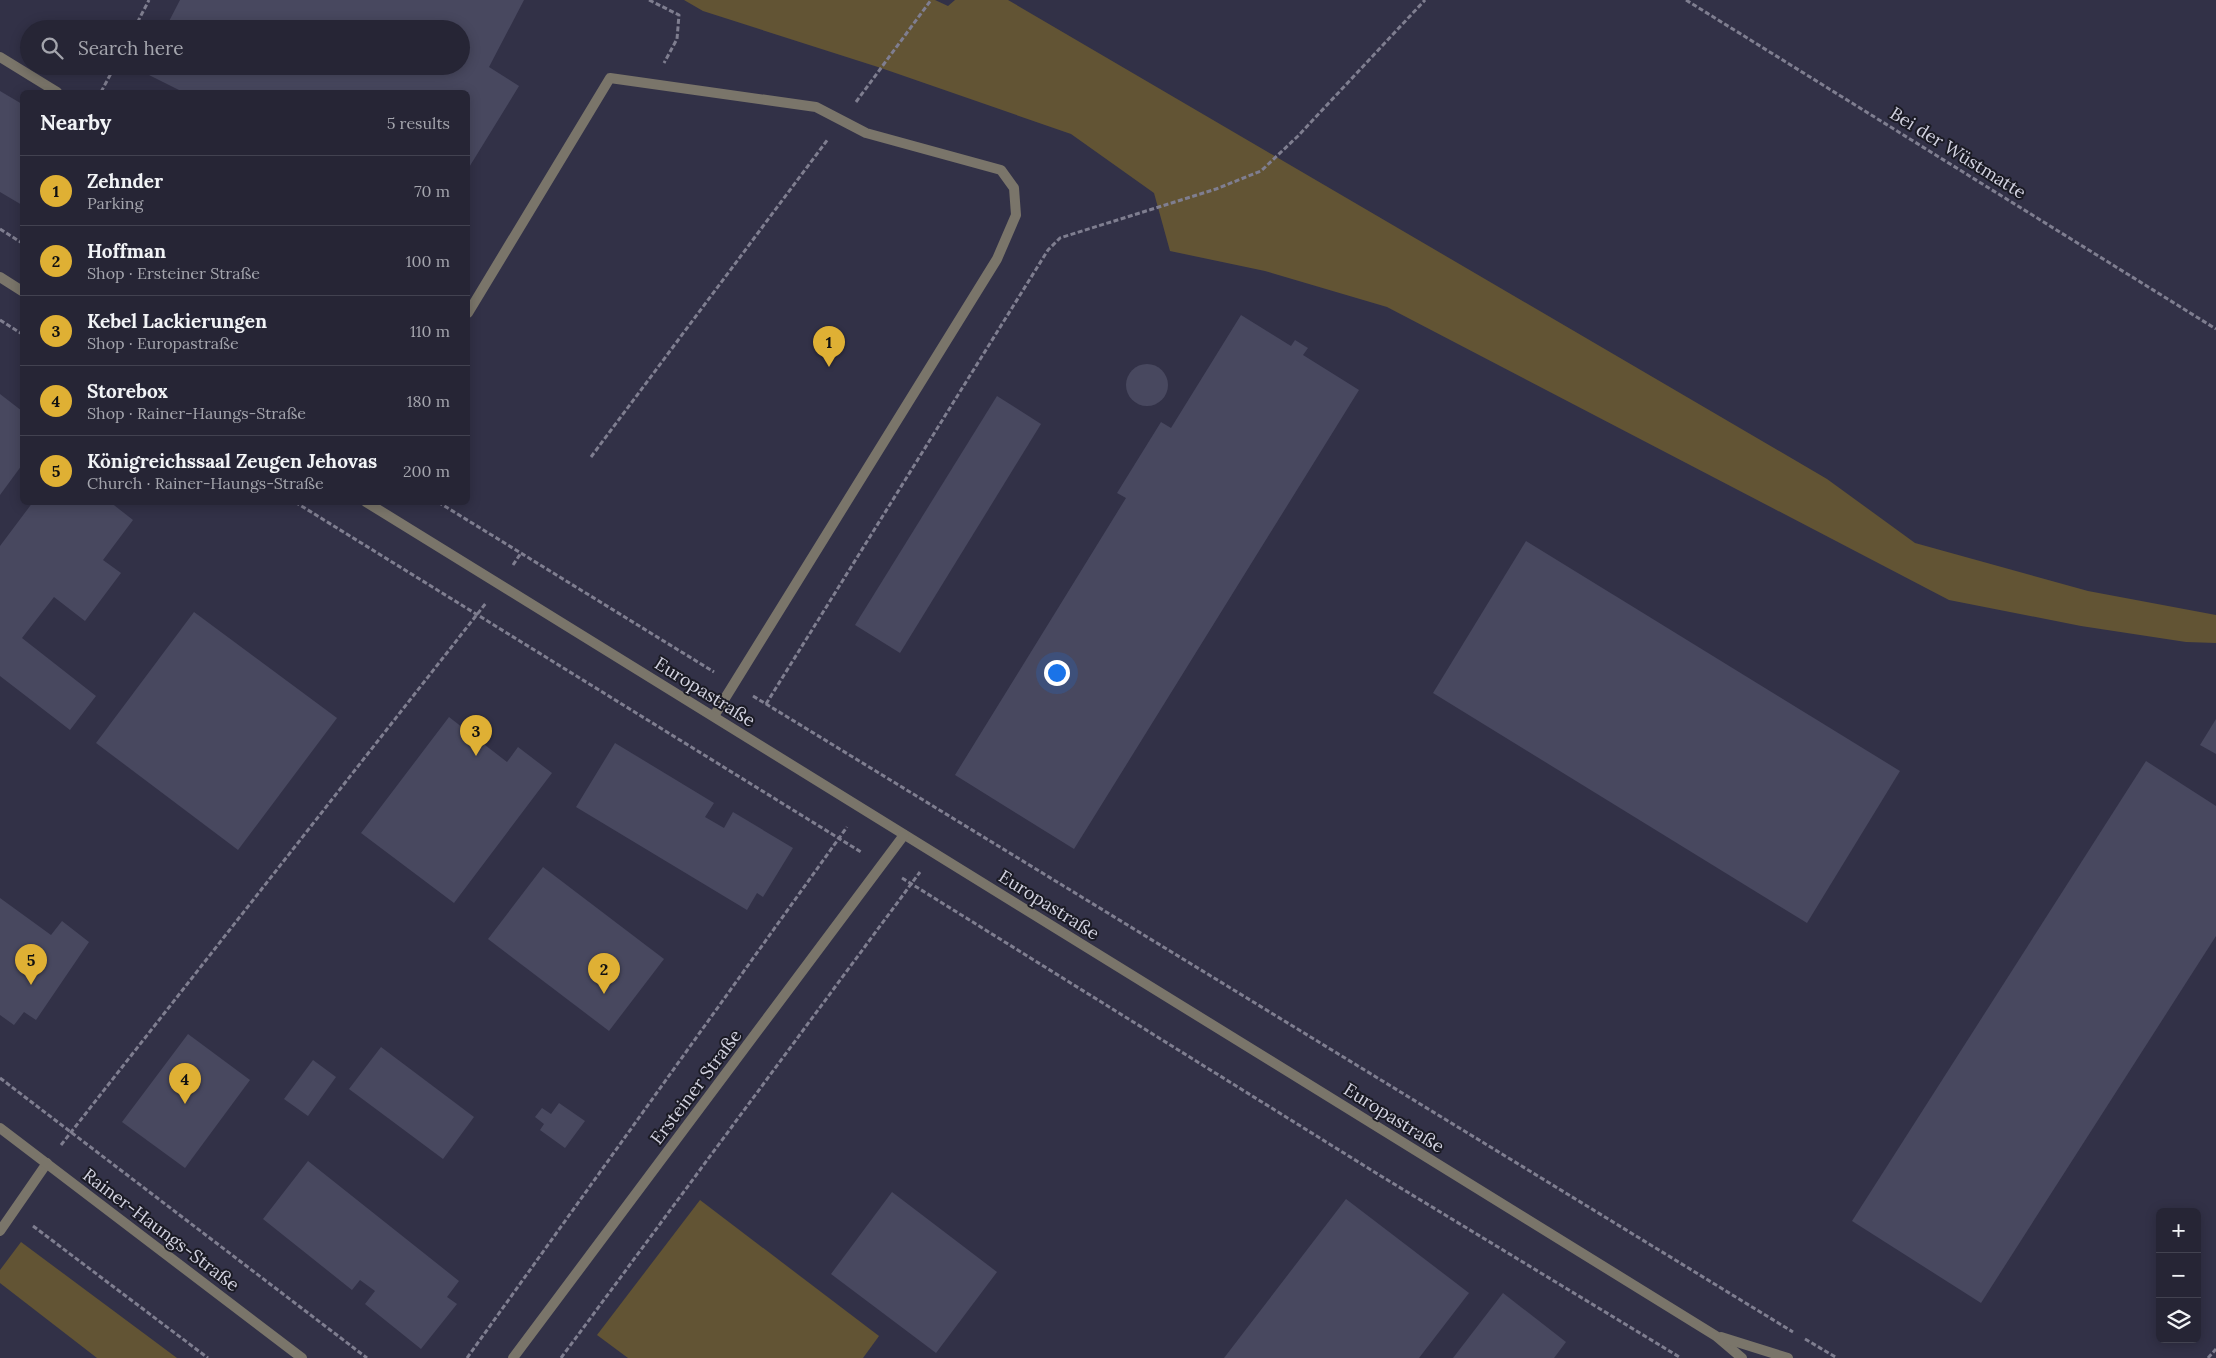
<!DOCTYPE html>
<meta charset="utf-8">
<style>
:root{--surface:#262535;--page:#323141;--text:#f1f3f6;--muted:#a4a5ad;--line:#424250;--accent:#dfb034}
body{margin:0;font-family:Lora,serif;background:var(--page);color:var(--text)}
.controls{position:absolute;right:15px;bottom:15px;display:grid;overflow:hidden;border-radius:8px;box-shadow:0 2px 12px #0003}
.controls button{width:45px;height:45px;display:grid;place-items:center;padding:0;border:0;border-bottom:1px solid var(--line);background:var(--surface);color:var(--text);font:25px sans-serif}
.you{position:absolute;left:1056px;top:672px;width:18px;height:18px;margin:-12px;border:4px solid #fff;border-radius:50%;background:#1a73e8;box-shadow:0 0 0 8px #1a73e833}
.badge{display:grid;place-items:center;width:32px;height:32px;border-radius:50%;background:var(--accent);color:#111;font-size:16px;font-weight:700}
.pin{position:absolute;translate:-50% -41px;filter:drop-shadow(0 1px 2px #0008)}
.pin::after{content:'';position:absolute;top:26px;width:18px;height:15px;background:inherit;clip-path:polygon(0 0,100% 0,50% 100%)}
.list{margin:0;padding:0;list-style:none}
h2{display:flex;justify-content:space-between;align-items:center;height:65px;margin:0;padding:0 20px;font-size:21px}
h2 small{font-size:16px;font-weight:400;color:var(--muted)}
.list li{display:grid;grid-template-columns:32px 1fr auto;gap:15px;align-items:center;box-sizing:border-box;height:70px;padding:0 20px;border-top:1px solid var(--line)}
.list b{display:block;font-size:19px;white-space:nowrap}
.list p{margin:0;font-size:16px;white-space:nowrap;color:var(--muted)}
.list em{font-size:16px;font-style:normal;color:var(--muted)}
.icon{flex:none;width:28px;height:28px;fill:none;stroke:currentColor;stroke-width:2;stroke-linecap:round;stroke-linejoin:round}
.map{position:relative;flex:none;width:2216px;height:1358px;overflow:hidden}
.search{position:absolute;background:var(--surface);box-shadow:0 2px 12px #0003;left:20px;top:20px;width:450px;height:55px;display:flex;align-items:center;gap:12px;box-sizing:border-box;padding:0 18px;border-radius:28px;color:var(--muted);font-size:19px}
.panel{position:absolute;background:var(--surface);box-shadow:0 2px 12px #0003;left:20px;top:90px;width:450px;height:415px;border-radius:8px}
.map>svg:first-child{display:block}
.green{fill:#625434}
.building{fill:#48485f}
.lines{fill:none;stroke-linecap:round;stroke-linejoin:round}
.path{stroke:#7f7e90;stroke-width:3;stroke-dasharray:5 2.5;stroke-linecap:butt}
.lane{stroke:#7a756a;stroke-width:10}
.street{stroke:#7a756a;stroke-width:10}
.labels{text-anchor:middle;stroke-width:4;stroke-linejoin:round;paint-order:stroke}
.street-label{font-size:18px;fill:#d2d2e0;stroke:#1b1b25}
</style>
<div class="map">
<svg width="2216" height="1358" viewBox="0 0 2216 1358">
<rect width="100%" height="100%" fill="#323147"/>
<g class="green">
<path d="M684,0H935L948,6L955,0H1008L1827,479L1915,543L2088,591L2216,615V643L2186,642L2081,626L1949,600L1387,307L1265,271L1170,251L1154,193L1071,134L881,68L703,11Z"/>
<path d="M700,1200L879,1336L863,1358H628L597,1335Z"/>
<path d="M21,1242L177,1358H97L0,1283V1270Z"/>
</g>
<g class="building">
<path d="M180,0H524L489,67L519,86L468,169V92H183L143,72L146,66H461V29H165Z"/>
<path d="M0,91L22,104V205L0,192Z"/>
<path d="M1241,315L1291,346L1295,340L1308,348L1303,355L1359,390L1074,849L955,775L1126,498L1117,493L1161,422L1171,428Z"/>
<circle cx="1147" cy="385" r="21"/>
<path d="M0,394L22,411V465L0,495Z"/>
<path d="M997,396L1041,424L900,653L855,625Z"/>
<path d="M33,502H110L133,520L103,560L121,573L85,621L54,597L22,638L96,696L70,730L0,676V546Z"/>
<path d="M1526,541L1900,771L1807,923L1433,693Z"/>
<path d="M194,612L337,718L238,850L96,743Z"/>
<path d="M449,717L507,762L518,747L552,773L454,903L361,833Z"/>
<path d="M2216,719V754L2200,745Z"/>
<path d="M615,743L714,803L705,817L724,828L733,812L793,848L763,897L757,893L747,910L576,807Z"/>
<path d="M2146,761L2216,806V936L1981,1303L1852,1221Z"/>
<path d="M543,867L664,959L609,1031L488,939Z"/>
<path d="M0,898L51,935L62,921L89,942L36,1020L24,1012L14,1025L0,1015Z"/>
<path d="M188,1034L250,1080L185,1168L122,1122Z"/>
<path d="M381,1047L474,1117L443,1159L349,1089Z"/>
<path d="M313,1060L336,1077L308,1116L284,1099Z"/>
<path d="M559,1103L585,1121L565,1148L540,1130L544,1124L535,1117L542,1108L551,1114Z"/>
<path d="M308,1161L459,1281L447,1297L457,1304L421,1349L365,1304L375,1291L360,1280L352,1290L263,1219Z"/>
<path d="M892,1192L997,1272L936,1353L831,1274Z"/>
<path d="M1346,1199L1469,1293L1419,1358H1224Z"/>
<path d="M1503,1293L1566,1342L1554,1358H1453Z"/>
</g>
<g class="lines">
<g class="path">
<path d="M649,0L679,15L677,39L664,63"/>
<path d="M1686,0L2216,329"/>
<path d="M134,29L149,0"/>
<path d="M101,92L115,66"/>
<path d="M856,102L931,0"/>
<path d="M0,229L22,243"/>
<path d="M0,320L22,334"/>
<path d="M591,457L828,139"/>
<path d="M295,502L861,852"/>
<path d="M438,502L714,672"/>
<path d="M513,565L521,553"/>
<path d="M753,696L1793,1332"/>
<path d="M766,704L1048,250L1060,238L1216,189L1261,171L1298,136L1425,0"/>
<path d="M902,878L1376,1173L1681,1358"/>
<path d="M0,1078L367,1358"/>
<path d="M61,1145L486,603"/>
<path d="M33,1226L208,1358"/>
<path d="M1805,1339L1837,1358"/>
<path d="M467,1358L847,827"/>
<path d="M561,1358L920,872"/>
<path d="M2208,1358L2216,1349"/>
</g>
<g class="lane">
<path d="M0,57L57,92"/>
<path d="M468,313L610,78L816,107L866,133L1001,170L1014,188L1016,215L997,259L714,716"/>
<path d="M0,1231L47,1163"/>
</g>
<g class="street">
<path d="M0,277L22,291"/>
<path d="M366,502L1716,1336L1742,1358"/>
<path d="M0,1128L302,1358"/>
<path d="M1721,1337L1788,1358"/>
<path d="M513,1358L904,835"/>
</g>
</g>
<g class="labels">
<g class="street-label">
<text transform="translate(1958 153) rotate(32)" y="6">Bei der Wüstmatte</text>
<text transform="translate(705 692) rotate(32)" y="6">Europastraße</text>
<text transform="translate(1049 905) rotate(32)" y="6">Europastraße</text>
<text transform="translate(696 1087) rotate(-53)" y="6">Ersteiner Straße</text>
<text transform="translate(1394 1118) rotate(32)" y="6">Europastraße</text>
<text transform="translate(161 1230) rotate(37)" y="6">Rainer-Haungs-Straße</text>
</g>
</g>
</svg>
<div class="controls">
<button>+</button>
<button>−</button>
<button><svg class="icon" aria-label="layers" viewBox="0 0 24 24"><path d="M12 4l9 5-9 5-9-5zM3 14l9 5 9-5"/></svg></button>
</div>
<div class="you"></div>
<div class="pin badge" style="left:829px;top:367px">1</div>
<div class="pin badge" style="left:604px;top:994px">2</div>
<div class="pin badge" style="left:476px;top:756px">3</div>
<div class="pin badge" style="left:185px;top:1104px">4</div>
<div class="pin badge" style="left:31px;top:985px">5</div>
<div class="search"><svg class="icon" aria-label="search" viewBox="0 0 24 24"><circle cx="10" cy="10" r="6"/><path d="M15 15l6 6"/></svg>Search here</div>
<section class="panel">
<h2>Nearby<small>5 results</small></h2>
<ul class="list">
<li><span class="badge">1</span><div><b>Zehnder</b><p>Parking</p></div><em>70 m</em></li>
<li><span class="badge">2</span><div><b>Hoffman</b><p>Shop · Ersteiner Straße</p></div><em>100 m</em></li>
<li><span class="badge">3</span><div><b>Kebel Lackierungen</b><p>Shop · Europastraße</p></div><em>110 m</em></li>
<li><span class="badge">4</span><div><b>Storebox</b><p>Shop · Rainer-Haungs-Straße</p></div><em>180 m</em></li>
<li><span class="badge">5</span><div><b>Königreichssaal Zeugen Jehovas</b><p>Church · Rainer-Haungs-Straße</p></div><em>200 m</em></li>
</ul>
</section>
</div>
